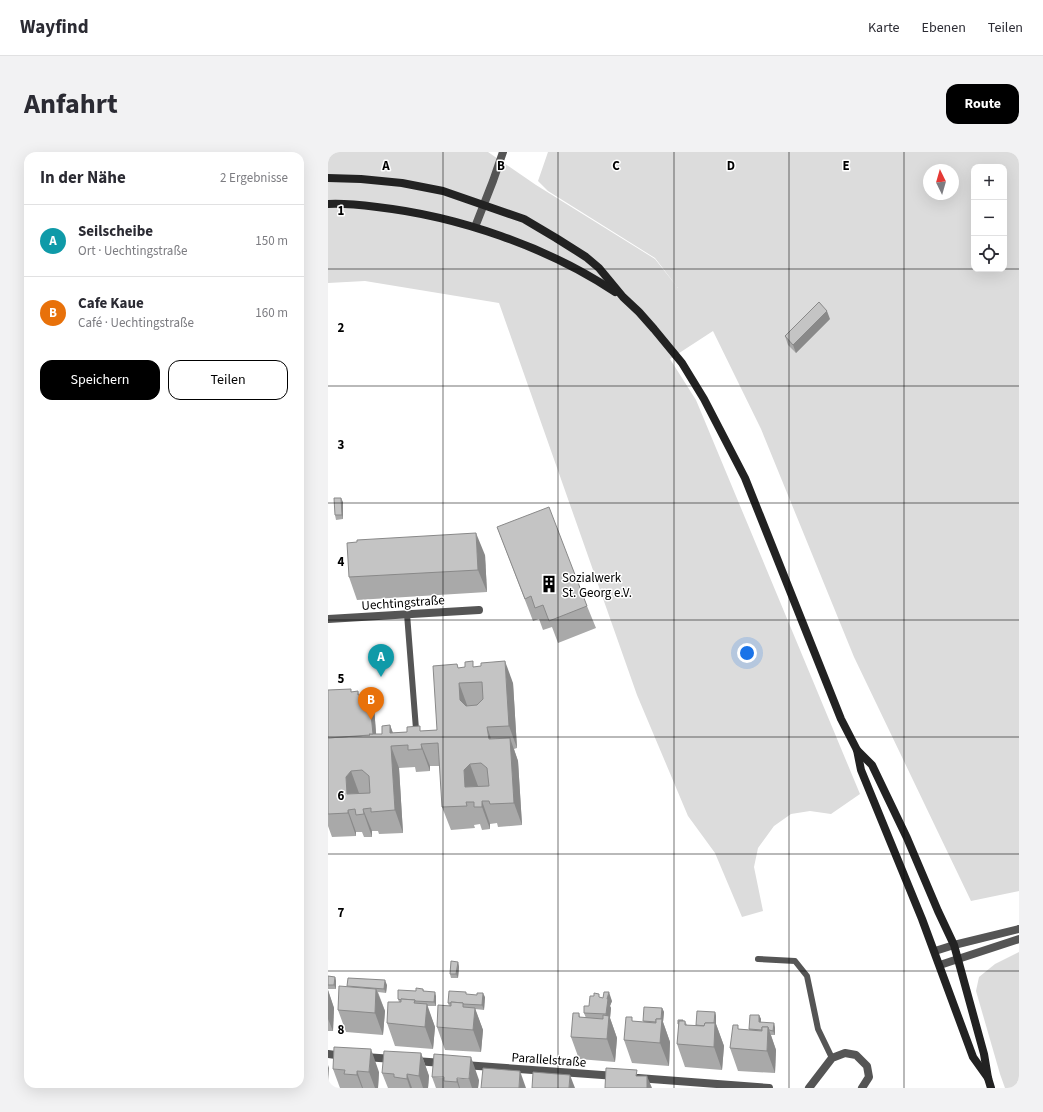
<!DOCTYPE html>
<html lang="de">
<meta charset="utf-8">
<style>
:root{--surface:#fff;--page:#f2f2f3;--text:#2b2b33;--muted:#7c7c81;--line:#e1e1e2;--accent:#000}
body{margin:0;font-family:"Source Sans 3",sans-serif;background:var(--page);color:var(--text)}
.controls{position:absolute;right:12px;top:12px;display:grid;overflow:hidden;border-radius:8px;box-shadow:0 4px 16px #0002}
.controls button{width:36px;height:36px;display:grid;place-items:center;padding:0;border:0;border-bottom:1px solid var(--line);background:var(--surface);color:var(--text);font:20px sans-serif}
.compass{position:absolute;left:595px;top:12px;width:36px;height:36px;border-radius:50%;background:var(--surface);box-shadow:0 4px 16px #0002;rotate:355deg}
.you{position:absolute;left:419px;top:501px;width:14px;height:14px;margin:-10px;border:3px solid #fff;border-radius:50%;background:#1a73e8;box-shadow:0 0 0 6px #1a73e833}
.badge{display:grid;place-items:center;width:26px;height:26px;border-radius:50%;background:var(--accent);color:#fff;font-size:13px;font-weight:700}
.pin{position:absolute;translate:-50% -33px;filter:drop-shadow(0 1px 2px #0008)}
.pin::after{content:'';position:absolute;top:21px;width:14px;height:12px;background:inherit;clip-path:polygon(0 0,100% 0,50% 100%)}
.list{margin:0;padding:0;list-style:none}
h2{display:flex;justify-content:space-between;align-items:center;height:52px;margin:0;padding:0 16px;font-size:17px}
h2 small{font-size:13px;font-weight:400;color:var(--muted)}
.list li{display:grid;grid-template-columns:26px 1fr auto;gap:12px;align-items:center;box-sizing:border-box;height:72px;padding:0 16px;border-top:1px solid var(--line)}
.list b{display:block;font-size:15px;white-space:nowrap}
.list p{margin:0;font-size:13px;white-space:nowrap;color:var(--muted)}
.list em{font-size:13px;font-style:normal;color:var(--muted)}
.actions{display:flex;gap:8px;padding:12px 16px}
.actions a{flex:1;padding:9px 0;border:1px solid var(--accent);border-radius:12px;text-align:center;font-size:14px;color:var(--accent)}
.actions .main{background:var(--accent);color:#fff}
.icon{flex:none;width:22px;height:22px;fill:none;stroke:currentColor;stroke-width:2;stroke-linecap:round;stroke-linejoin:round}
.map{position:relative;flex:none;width:691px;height:936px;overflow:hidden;border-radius:12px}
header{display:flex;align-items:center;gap:24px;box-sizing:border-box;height:56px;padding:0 20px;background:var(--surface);border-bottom:1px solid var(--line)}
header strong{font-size:19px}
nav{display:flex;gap:22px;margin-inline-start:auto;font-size:14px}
.intro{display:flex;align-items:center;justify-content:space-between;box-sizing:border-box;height:96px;padding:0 24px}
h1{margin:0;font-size:28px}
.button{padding:10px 18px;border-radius:12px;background:var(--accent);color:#fff;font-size:14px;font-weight:700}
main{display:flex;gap:24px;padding:0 24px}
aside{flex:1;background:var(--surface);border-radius:12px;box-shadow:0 4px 16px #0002}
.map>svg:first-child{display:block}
.green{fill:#dcdcdc;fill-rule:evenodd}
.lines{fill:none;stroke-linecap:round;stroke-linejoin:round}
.service{stroke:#555;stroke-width:6}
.minor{stroke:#555;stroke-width:8}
.secondary{stroke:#222;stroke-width:8}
.wall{fill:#a9a9a9}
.shaded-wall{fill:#898989}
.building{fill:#c4c4c4;stroke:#898989;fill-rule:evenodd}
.grid{fill:none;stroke:#000;stroke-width:1;stroke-opacity:0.55}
.labels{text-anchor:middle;stroke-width:3;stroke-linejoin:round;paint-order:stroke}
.poi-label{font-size:13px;fill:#000;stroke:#fff;text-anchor:start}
.street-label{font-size:13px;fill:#000;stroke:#fff}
.grid-label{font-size:13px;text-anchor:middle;font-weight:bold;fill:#000;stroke:#fff;stroke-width:3;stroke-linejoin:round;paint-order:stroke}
</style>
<header>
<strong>Wayfind</strong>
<nav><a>Karte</a><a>Ebenen</a><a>Teilen</a></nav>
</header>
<div class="intro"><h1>Anfahrt</h1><a class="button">Route</a></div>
<main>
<aside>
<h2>In der Nähe<small>2 Ergebnisse</small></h2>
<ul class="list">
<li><span class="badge" style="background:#0f9aa8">A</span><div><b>Seilscheibe</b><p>Ort · Uechtingstraße</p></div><em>150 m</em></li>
<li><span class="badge" style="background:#e8710a">B</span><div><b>Cafe Kaue</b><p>Café · Uechtingstraße</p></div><em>160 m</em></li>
</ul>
<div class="actions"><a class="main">Speichern</a><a>Teilen</a></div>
</aside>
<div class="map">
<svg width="691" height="936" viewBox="0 0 691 936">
<rect width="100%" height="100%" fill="#fff"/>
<g class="green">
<path d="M0,0H160L208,33L327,107L350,136L327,106L220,39L210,29L220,0H691V739L643,749L526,505L433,277L385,179L342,207L368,248L532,642L503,662L482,659L463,662L446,674L430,696L426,715L435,759L414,765L387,701L360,664L309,543L171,151L37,129L0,131ZM646,15H676V117H646ZM601,18H625V42H601Z"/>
<path d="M691,800V936H677L672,922L648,839L651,825L667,812Z"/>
</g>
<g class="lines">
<g class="service">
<path d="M79,462L88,577"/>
<path d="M430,807L467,809L479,824L490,877L504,906"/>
</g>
<g class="minor">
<path d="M147,75L165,29L175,0"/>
<path d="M0,467L151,458"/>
<path d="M607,799L626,793L691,777"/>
<path d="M612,813L630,807L691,787"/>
<path d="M0,902L15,904"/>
<path d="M37,905L65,907"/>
<path d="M87,909L115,911"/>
<path d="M136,913L288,924"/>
<path d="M310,926L441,936"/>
<path d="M481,936L504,906L517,901L528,903L539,914L541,925L534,936"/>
</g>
<g class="secondary">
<path d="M0,26L33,27L74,31L115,39L196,67L228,86L258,105L271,116L295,145L311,160L326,177L354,211L376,247L417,326L513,567L529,598L533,618L594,767L645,905L660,926"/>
<path d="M0,52C16,51 33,53 49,55C129,64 220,95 287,140"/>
<path d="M529,598L544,613L579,686L610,759L626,793L656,902L660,926L663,936"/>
</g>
</g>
<g class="wall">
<path d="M502,167L468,201L460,193L457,184Z"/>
<path d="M15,350V367L8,368L7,363Z"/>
<path d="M169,375L259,454L268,476L230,491L224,475L215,478L211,467L205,469Z"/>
<path d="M29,390L157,403L159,440L29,448L21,425Z"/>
<path d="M147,515L185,531L189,596L186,597L190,609L194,673L170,675L169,671L162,672V677L154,678L152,672L146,673L147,676L123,678L114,655L112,614H102V619L88,620L87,615L71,616L75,681L51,682L50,679H44V685H36L34,680H28V684L4,685L0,674V538L23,540L30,539L31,543L41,542L46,555L48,582H54L62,573L65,581L109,578L131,516Z"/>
<path d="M130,810L131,815L130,826H123L122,822Z"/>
<path d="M0,824L7,825L8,829V837H0Z"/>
<path d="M59,833L58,841L50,840L57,859L55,883L18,880L10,858L20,835Z"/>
<path d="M95,837L96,839L108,844V854H99L107,875L105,897L67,894L59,871L71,850L70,847L88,839Z"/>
<path d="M0,838L6,856L5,879H0Z"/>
<path d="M139,843L157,845L156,858L147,857L155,878L153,900L117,898L109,875L121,854L120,851Z"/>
<path d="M272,846L284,849L282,854L283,856L282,866L289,886L287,910L251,907L243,885L251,861L252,865L258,866L256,861L261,854Z"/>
<path d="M334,856L336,860L335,870L342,890L341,914L304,911L296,888L305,869L315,870Z"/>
<path d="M387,860L388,864V872L396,894L394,918L357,915L349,892L351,874L350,872L356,869H357L359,873L368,874V873Z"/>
<path d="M431,863L433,867V871H446L447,876V883H443L448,898L447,921L410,919L402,896L411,877L421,878V877Z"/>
<path d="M93,901L101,924L100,936H60L54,921Z"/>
<path d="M5,917L51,920L50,936H12Z"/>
<path d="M104,925L151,928L150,936H108Z"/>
</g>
<g class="shaded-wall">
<path d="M499,159L502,167L468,201L465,193Z"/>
<path d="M13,346L15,350V367L14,363Z"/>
<path d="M148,381L157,403L159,440L150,418Z"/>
<path d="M177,509L185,531L189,596L181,574Z"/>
<path d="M131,531L139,553L140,571L132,548Z"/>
<path d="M41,542L46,555L50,606L45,593Z"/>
<path d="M62,573L69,593L62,581Z"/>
<path d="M159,575L167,598L161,587Z"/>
<path d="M182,586L190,609L194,673L186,651Z"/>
<path d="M93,592L102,614V619L94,597Z"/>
<path d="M63,594L71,616L75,681L67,658Z"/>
<path d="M142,612L150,634L137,635L136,618Z"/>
<path d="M23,619L31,641L19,642L18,625Z"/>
<path d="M154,649L162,672V677L154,655Z"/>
<path d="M35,657L44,679V685L36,662Z"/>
<path d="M20,658L28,680V684L20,661Z"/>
<path d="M130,810L131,815L130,826L128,822Z"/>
<path d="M7,825L8,829V837L6,833Z"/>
<path d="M57,828L59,833L58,841L56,837Z"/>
<path d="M48,837L57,859L55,883L47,861Z"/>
<path d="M0,838L6,856L5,879L0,867Z"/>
<path d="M107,840L108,844V854L106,850Z"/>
<path d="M281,840L284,849L282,854L283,856L282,866L289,886L287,910L279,887L280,869L278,862L279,847Z"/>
<path d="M155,841L157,845L156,858L154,853Z"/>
<path d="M99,852L107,875L105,897L97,875Z"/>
<path d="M147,856L155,878L153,900L145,878Z"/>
<path d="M334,856L336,860L335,870L342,890L341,914L332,891L333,871Z"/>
<path d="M387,860L388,864V872L396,894L394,918L386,895Z"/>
<path d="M431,863L433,867L432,875L431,870Z"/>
<path d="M446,871L447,876V883L445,879Z"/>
<path d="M440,875L448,898L447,921L439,899Z"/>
<path d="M43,897L51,920L50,936H47L41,920Z"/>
<path d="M93,901L101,924L100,936H95L91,924Z"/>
<path d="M143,905L151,928L150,936H144L141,927Z"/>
<path d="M0,913L1,916L0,931Z"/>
<path d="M29,919L35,936H34L29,923Z"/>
<path d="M192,919L198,936H191Z"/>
<path d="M79,922L84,936H82L79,927Z"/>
<path d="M242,923L247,936H241Z"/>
<path d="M319,924L324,936H319Z"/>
<path d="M129,926L132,936H131L129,930Z"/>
</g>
<g class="building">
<path d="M491,150L499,159L465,193L457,184Z"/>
<path d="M6,346H13L14,363H7Z"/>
<path d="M221,355L259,454L221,469L215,453L207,456L203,444L197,447L169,375Z"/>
<path d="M148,381L150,418L21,425L19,391L29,390V388Z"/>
<path d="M145,509V515L153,514V511L177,509L181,574L159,575L161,587L182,586L186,651L162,652L161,649H154V655H146V650H138L139,654L114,655L110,591L93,592L94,597L80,598V593L63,594L67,658L43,660V656L35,657L36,662L28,663L27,657L20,658V661L0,662V586L42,583L41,582H54V574L62,573V581L79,580V575L92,574V579L109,578L105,514L129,512L130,516L137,515V510ZM154,530L155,547L149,553L138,554L132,548L131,531ZM153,611L159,616L161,634L137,635L136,618L142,612ZM34,618L41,624L42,641L19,642L18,625L23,619Z"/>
<path d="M23,537V540L30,539V543L41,542L45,582H41L42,583L0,586V538Z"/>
<path d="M123,809L130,810L128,822H122Z"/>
<path d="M0,824L7,825L6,833H0Z"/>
<path d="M20,826L57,828L56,837L19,834Z"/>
<path d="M11,834L48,837L47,861L10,858Z"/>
<path d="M88,836L95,837V839L107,840L106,850L87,849V848L73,847V848L70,847V838L88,839Z"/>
<path d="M121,839L138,840V842L149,843V841H155L154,853L135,852V851L123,850V851H120Z"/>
<path d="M276,840H281L279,847H280L278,862L256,861V854H261L262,844H266V841L271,842V845L275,846Z"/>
<path d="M73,847L87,848L86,851L99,852L97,875L59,871L60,850H73Z"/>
<path d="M123,850L135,851V855L147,856L145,878L109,875L110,853L123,854Z"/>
<path d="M316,855L334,856L333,867H328V870L315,869Z"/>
<path d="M369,859L387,860L386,871H377L376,874L368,873Z"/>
<path d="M245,861H251V865L275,867V863L281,864L279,887L243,885Z"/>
<path d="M422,863H431V870L446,871L445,879L441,878L440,875H434V878L421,877Z"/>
<path d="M298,865H304V869L328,871V867H334L332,891L296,888Z"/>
<path d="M350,868H355V869H351V872H350Z"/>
<path d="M351,869H357V873L376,874L377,871H387L386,895L349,892Z"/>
<path d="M405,873H410V877L434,879V875H440L439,899L402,896Z"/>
<path d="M6,895L43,897L41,920L29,919V923L16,922L17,918L5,917Z"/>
<path d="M56,899L93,901L91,924L79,922V927L66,925V922L54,921Z"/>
<path d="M106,902L143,905L141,927L129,926V930L116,929V925H104Z"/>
<path d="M155,916L192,919L191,936H153Z"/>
<path d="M278,916L309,918L308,924H319V936H277Z"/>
<path d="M205,920L242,923L241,936H204Z"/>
</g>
<path class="grid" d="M115,0V936M230,0V936M346,0V936M461,0V936M576,0V936M0,117H646M646,117H676M676,117H691M0,234H691M0,351H691M0,468H691M0,585H691M0,702H691M0,819H691"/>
<defs>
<g id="building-bare" transform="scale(1.38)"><path d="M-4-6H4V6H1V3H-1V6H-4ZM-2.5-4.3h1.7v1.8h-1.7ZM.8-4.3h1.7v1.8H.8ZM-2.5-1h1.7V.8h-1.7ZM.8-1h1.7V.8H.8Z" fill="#000" stroke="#fff" stroke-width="2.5" paint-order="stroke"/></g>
</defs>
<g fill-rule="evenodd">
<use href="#building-bare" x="221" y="432"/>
</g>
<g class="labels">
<g class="poi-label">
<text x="234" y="430">Sozialwerk<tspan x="234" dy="15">St. Georg e.V.</tspan></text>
</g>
<g class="street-label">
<text transform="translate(75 450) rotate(-4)" y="5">Uechtingstraße</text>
<text transform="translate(221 907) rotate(4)" y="5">Parallelstraße</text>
</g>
</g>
<g class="grid-label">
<text x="58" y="18">A</text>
<text x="173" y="18">B</text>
<text x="288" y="18">C</text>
<text x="403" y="18">D</text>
<text x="518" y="18">E</text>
<text x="13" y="63">1</text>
<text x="13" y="180">2</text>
<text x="13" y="297">3</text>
<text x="13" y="414">4</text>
<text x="13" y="531">5</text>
<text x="13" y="648">6</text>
<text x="13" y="765">7</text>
<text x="13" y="882">8</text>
</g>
</svg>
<div class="controls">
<button>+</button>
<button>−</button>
<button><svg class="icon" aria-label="locate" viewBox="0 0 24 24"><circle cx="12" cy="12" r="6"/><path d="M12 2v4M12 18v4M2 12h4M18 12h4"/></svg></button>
</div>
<svg class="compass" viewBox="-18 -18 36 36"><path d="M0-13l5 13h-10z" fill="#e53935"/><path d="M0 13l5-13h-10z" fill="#7c7c81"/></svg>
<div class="you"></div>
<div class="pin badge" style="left:53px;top:525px;background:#0f9aa8">A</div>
<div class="pin badge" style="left:43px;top:568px;background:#e8710a">B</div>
</div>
</main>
